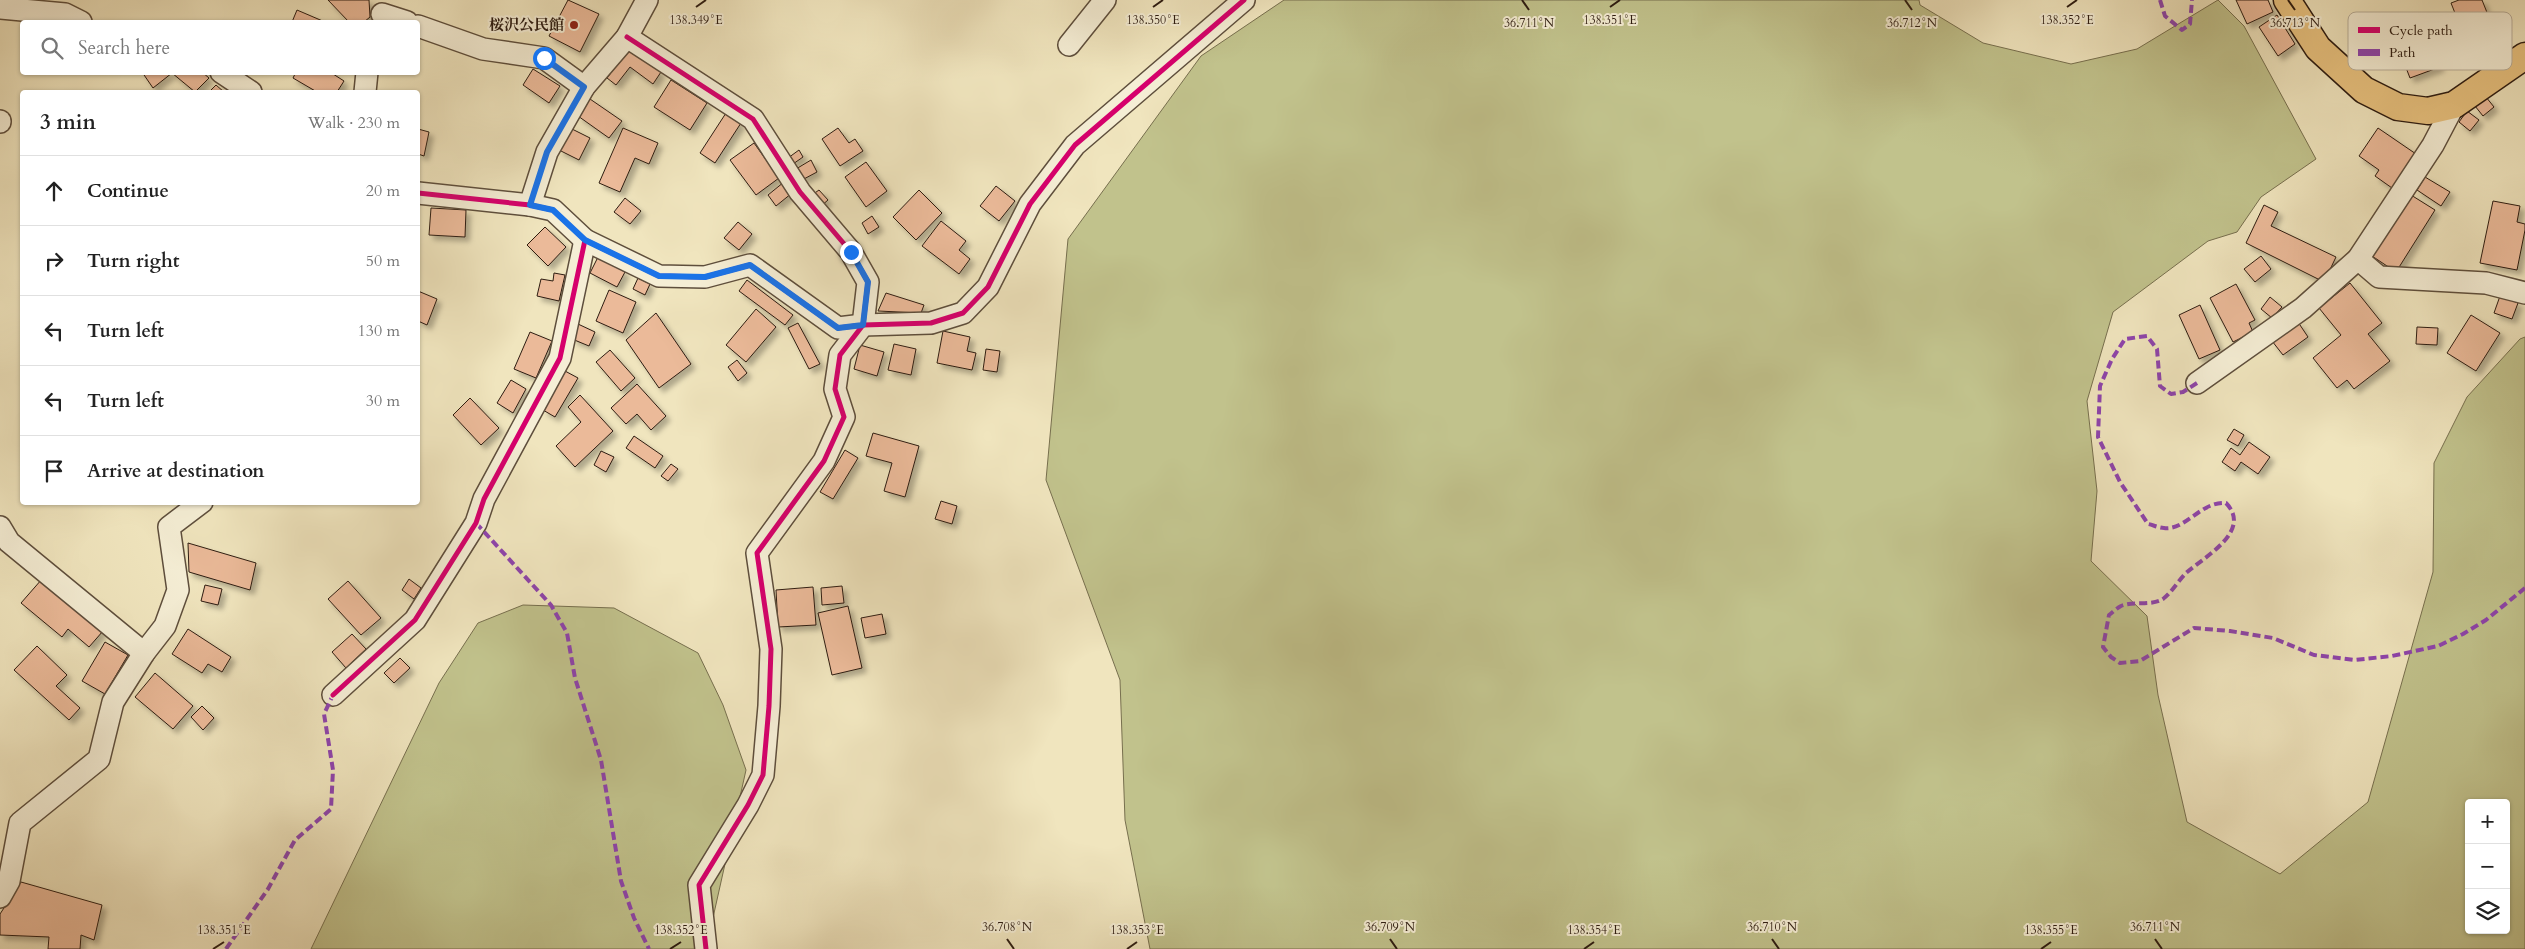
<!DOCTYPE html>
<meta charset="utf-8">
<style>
:root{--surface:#fff;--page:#f2f2f2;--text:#222;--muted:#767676;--line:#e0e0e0}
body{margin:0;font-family:Cardo,"Noto Serif JP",serif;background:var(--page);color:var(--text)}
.controls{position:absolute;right:15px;bottom:15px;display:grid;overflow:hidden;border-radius:5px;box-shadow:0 1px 4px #0004}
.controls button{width:45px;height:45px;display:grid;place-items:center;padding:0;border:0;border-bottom:1px solid var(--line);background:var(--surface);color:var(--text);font:25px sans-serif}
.stop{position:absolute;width:15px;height:15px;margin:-11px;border:4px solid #1a73e8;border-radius:50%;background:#fff}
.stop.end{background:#1a73e8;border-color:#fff;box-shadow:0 1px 5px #0008}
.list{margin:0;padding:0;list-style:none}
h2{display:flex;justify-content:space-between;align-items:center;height:65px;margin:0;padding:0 20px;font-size:21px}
h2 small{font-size:16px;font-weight:400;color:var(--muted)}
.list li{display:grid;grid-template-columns:32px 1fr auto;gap:15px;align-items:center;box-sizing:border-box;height:70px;padding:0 20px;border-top:1px solid var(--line)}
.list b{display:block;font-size:19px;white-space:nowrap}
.list em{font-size:16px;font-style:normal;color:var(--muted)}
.icon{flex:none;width:28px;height:28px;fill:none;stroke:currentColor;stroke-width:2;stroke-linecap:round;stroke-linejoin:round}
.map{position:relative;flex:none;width:2525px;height:949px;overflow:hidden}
.search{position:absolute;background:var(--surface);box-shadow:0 1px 4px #0004;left:20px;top:20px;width:400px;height:55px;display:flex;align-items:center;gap:12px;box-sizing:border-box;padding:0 18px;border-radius:5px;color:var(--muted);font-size:19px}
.panel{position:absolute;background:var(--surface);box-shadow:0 1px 4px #0004;left:20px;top:90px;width:400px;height:415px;border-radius:5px}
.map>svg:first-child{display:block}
.green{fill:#c1c28c;stroke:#776f4e;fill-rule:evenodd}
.building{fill:#ebba99;stroke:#2d1c11;filter:url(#shadow)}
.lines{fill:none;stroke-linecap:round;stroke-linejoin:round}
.minor-casing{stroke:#5e4e3c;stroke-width:24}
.major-casing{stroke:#2d1c11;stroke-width:29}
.minor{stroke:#f5eed5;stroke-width:21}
.major{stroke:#e8c27f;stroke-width:26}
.quiet{stroke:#8e44ad;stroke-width:4;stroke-dasharray:8 4;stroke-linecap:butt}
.cycleway-casing{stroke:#f5eed5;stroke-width:8}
.cycleway{stroke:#d6006c;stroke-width:5}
.route{stroke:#1a73e8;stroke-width:6}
.ticks{fill:none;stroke:#2d1c11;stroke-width:2}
.poi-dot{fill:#8f2418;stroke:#f5eed5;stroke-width:2}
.labels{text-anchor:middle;stroke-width:4;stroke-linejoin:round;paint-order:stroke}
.poi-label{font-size:15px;font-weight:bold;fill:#2d1c11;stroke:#f5eed5;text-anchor:end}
.key{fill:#f5eed5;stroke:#b9af9a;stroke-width:1}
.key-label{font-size:14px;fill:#2d1c11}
.ticks-label{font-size:12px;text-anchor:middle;fill:#2d1c11;stroke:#f5eed5;stroke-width:4;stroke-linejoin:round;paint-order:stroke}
</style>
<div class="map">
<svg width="2525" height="949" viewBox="0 0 2525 949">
<defs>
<filter id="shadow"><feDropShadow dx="4.5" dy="4.5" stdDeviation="2.5" flood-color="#0004"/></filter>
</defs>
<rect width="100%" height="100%" fill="#f0e5be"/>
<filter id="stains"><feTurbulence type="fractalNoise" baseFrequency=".004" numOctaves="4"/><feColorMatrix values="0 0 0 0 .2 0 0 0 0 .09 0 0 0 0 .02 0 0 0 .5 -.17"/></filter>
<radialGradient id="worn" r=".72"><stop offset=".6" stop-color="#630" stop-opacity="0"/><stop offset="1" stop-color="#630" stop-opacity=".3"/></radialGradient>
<g class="green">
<path d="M1284,0H1919L1920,5L1983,43L2071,64L2137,49L2218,0L2244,26L2316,159L2261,197L2237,232L2208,241L2113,312L2087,401L2097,491L2091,561L2147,616L2158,695L2187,822L2280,874L2368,802L2433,572L2434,463L2467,397L2520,339L2525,337V949H1150L1125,820L1120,680L1046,480L1068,239L1201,56ZM2469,803H2506V930H2469Z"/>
<path d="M523,605L614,608L698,653L723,705L746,770L706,949H311L439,683L478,623Z"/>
</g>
<g class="building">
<path d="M328,0H369L370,17L364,22H349Z"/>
<path d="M568,0L599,14L580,52L549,36Z"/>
<path d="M2236,0H2268L2273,12L2247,24Z"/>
<path d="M2459,0H2482L2502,50L2474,61L2451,3Z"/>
<path d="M297,10L325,22H292Z"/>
<path d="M2277,15L2295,44L2278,56L2259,27Z"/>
<path d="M2422,17L2440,67L2410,78L2391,29Z"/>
<path d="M629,49L661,72L653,84L630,67L616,85L607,78Z"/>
<path d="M533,69L560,86L549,103L523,85Z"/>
<path d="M142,72H202L209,78L195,92L172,73L153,88Z"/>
<path d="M296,72H330L344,81L337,92H317L293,78Z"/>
<path d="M671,80L707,103L690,130L654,107Z"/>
<path d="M216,85L224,92H209Z"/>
<path d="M2486,97L2494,107L2483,116L2475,106Z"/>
<path d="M590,99L622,121L609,138L578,116Z"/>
<path d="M2467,111L2479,120L2470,131L2459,122Z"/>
<path d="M726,113L741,123L715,163L700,153Z"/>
<path d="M570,128L590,138L579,160L559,150Z"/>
<path d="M623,128L658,143L649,164L635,158L620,192L599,183Z"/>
<path d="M838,128L849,143L855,139L863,151L840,166L822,139Z"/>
<path d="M2378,128L2416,154L2392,188L2375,176L2379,170L2359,156Z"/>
<path d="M418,129L429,132L424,156L418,154Z"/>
<path d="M754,143L779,178L756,195L730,160Z"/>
<path d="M799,150L803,157L793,164L788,158Z"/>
<path d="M811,160L817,172L802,180L796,169Z"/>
<path d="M866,162L887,191L866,207L845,177Z"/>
<path d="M2425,177L2450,192L2441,206L2417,190Z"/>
<path d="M784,182L792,193L776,206L768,195Z"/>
<path d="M996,186L1015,201L999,221L980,206Z"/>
<path d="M819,190L828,200L821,206L812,195Z"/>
<path d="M919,190L942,213L916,240L893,217Z"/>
<path d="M2411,195L2435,210L2396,272L2372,256Z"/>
<path d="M625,198L641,211L630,224L614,212Z"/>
<path d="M2493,201L2520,206L2517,222L2525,224V230L2517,270L2480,263Z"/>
<path d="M2264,205L2278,212L2271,226L2336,257L2324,282L2246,243Z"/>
<path d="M431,208L466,210L465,237L429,235Z"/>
<path d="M872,216L879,227L868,234L862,223Z"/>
<path d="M941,221L966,241L959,250L970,259L959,274L922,246Z"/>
<path d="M738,222L752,234L739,250L724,238Z"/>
<path d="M545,227L566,247L548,266L527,245Z"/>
<path d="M2261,256L2271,269L2255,282L2244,269Z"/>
<path d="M598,257L625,272L617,287L590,273Z"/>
<path d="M554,273L565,275L559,301L537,296L541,279L553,281Z"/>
<path d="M638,278L650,284L645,295L633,289Z"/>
<path d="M747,280L793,315L785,325L739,291Z"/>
<path d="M2350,283L2382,323L2368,334L2390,361L2354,389L2347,380L2337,388L2313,358L2341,335L2319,308Z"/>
<path d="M2236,284L2255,320L2249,323L2253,332L2233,342L2210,298Z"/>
<path d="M609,290L636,302L623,333L596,321Z"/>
<path d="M418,291L437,299L427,325L418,321Z"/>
<path d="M886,293L924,305L921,313L878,311Z"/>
<path d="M2500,296L2518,303L2512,319L2494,313Z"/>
<path d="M2270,297L2282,307L2272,318L2261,309Z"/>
<path d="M2200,305L2220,350L2199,359L2179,315Z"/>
<path d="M756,309L776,327L746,362L726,345Z"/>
<path d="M656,313L691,364L659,388L626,340Z"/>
<path d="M2471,315L2500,333L2476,371L2447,353Z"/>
<path d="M2298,322L2308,337L2283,355L2272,341Z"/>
<path d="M798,323L820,364L809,369L788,328Z"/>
<path d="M578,324L595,332L589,346L572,339Z"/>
<path d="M2417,327L2438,328L2437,345L2416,344Z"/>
<path d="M943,331L970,337L967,351L976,353L972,370L937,363Z"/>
<path d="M530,332L552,341L536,378L514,369Z"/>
<path d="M894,344L916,349L911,375L888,370Z"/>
<path d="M860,345L884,352L877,376L854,369Z"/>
<path d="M986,349L1000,351L997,372L983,370Z"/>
<path d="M610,350L635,378L621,391L596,362Z"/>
<path d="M737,360L747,373L738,381L728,367Z"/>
<path d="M565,371L578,378L555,417L543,410Z"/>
<path d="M511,380L526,389L513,413L497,403Z"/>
<path d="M637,384L666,416L651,430L637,414L626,424L611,408Z"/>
<path d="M580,395L613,431L575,467L556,446L581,422L568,407Z"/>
<path d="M470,398L499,428L481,445L453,415Z"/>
<path d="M2234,429L2244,435L2238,446L2227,440Z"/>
<path d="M873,433L919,446L905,497L884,491L892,463L866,456Z"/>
<path d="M634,436L663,456L655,468L626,448Z"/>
<path d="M2249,442L2270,457L2258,474L2241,462L2235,471L2222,462L2231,448L2240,455Z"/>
<path d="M845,450L858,458L833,499L820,492Z"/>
<path d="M601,451L614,457L606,472L594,465Z"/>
<path d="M671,464L678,469L668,481L661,476Z"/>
<path d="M941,501L957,506L952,524L935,519Z"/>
<path d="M188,543L256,563L250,590L189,572Z"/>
<path d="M42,579L103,631L89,647L68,629L62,637L21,603Z"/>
<path d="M409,579L421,588L414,599L402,590Z"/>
<path d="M348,581L381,618L361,635L328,599Z"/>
<path d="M205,585L222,589L218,605L201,601Z"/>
<path d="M842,586L844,603L822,605L821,588Z"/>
<path d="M813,587L816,625L778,627L776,590Z"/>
<path d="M848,606L862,668L832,675L818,613Z"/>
<path d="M882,614L886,634L865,638L861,618Z"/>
<path d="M188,629L231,657L222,672L208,664L202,673L172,654Z"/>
<path d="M352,634L366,649L346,668L332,652Z"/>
<path d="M105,642L128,655L105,694L82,681Z"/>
<path d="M37,646L67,675L56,686L80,708L69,720L14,670Z"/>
<path d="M400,658L410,668L394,683L384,673Z"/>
<path d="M155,673L193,706L173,729L135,697Z"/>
<path d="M202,706L214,718L203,730L191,717Z"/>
<path d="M21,882L102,905L94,940L81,935L80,949H48L49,937L0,935V914Z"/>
</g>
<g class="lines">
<g class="minor-casing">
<g id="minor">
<path d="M0,8L65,14L81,22"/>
<path d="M382,14L407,22"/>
<path d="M418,26L483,49L544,58L584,87"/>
<path d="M627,37L753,119L800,192L851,252L868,282L863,325L840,355L835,389L844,417L824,461L757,553L771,649L769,706L763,775L748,805L699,885L706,949"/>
<path d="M1069,45L1105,0"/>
<path d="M221,72L251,92"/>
<path d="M365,92L367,72"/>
<path d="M0,121V122"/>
<path d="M418,193L530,205L553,210L585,240L659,276L705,277L750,265L838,328L863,325L931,323L963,313L988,287L1030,204L1075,145L1244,0"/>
<path d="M530,205L547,152L584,87L627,37L647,0"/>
<path d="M2358,259L2379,277L2486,283L2525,293"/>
<path d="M2197,383L2303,308L2358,259L2433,145L2454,105"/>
<path d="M0,527L9,542L144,653"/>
<path d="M333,695L415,620L476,523L484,499L560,358L585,240"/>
<path d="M0,897L9,881L20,823L99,759L113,702L144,653L165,626L178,590L169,527L202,502"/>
</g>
</g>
<g class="major-casing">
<path id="major" d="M2287,0L2318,48L2364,90L2398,107L2428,111L2454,105L2525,56"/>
</g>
<use href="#minor" class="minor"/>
<use href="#major" class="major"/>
<g class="quiet">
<path d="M2160,0L2165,16L2182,30L2190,24L2192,0"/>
<path d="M2197,383L2183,392L2171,394L2160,386L2157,349L2147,336L2125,339L2112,359L2100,386L2098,437L2120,482L2148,524C2153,525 2159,528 2164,528C2185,531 2201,501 2226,503C2253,531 2204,557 2186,573C2178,581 2172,592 2163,599C2152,606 2133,601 2121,606C2117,608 2113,612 2109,615L2103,647L2111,657L2120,663L2140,661L2194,628L2230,631L2273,638L2314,655L2354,660L2392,656L2438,646L2463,634L2486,620L2525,588"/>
<path d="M476,523L551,605L567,633L575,678L601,760L621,881L634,918L649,949"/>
<path d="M226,949L268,889L295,840L331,809L333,770L324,714L333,695"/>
</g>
<g class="cycleway-casing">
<g id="cycleway">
<path d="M627,37L753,119L800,192L851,252L868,282L863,325L840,355L835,389L844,417L824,461L757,553L771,649L769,706L763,775L748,805L699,885L706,949"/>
<path d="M418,193L530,205L553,210L585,240L659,276L705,277L750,265L838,328L863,325L931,323L963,313L988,287L1030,204L1075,145L1244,0"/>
<path d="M333,695L415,620L476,523L484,499L560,358L585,240"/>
</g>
</g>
<use href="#cycleway" class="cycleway"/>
</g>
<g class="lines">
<path class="route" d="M544,58L584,87L547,152L530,205L553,210L585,240L659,276L705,277L750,265L838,328L863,325L868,282L851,252"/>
</g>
<path class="ticks" d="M1522,0L1529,10M1905,0L1912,10M2288,0L2295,10M696,7L706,0M1153,7L1163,0M1610,7L1620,0M2067,7L2077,0M1007,939L1014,949M1390,939L1397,949M1772,939L1779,949M2155,939L2162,949M213,949L224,942M670,949L681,942M1127,949L1137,942M1584,949L1594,942M2041,949L2051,942"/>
<circle class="poi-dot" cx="574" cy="25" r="5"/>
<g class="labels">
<g class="poi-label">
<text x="564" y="30">桜沢公民館</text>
</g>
</g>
<rect x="2348" y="12" width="164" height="58" rx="8" class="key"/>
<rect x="2358" y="27" width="22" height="6" fill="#d6006c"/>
<rect x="2358" y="49" width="22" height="7" fill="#8e44ad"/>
<g class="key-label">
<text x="2389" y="35">Cycle path</text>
<text x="2389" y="57">Path</text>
</g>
<g class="ticks-label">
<text x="1153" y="24">138.350°E</text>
<text x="696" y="24">138.349°E</text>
<text x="1610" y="24">138.351°E</text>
<text x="2067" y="24">138.352°E</text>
<text x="1529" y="27">36.711°N</text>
<text x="1912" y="27">36.712°N</text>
<text x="2295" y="27">36.713°N</text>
<text x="1007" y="931">36.708°N</text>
<text x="1390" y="931">36.709°N</text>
<text x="1772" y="931">36.710°N</text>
<text x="2155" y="931">36.711°N</text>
<text x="224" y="934">138.351°E</text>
<text x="681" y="934">138.352°E</text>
<text x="1137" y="934">138.353°E</text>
<text x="1594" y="934">138.354°E</text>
<text x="2051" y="934">138.355°E</text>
</g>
<rect width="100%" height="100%" filter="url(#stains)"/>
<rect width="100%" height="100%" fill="url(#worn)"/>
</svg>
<div class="controls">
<button>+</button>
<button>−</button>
<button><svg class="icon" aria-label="layers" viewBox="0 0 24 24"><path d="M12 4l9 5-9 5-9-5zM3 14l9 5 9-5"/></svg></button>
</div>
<div class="stop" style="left:544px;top:58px"></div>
<div class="stop end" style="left:851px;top:252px"></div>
<div class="search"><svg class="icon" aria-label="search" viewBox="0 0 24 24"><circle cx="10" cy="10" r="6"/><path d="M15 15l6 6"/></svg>Search here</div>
<section class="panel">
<h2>3 min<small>Walk · 230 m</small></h2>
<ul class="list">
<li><svg class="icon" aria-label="ahead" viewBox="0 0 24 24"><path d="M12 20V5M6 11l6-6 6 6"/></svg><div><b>Continue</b></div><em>20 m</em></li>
<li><svg class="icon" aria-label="right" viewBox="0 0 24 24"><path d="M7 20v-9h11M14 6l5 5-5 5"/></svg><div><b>Turn right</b></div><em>50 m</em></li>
<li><svg class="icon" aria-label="left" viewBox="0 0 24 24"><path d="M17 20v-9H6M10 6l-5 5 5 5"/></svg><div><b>Turn left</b></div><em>130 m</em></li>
<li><svg class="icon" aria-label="left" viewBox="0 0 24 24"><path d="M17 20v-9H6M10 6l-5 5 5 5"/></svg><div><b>Turn left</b></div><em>30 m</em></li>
<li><svg class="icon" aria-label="arrive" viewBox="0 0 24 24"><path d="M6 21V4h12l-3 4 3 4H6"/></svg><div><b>Arrive at destination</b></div></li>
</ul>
</section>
</div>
